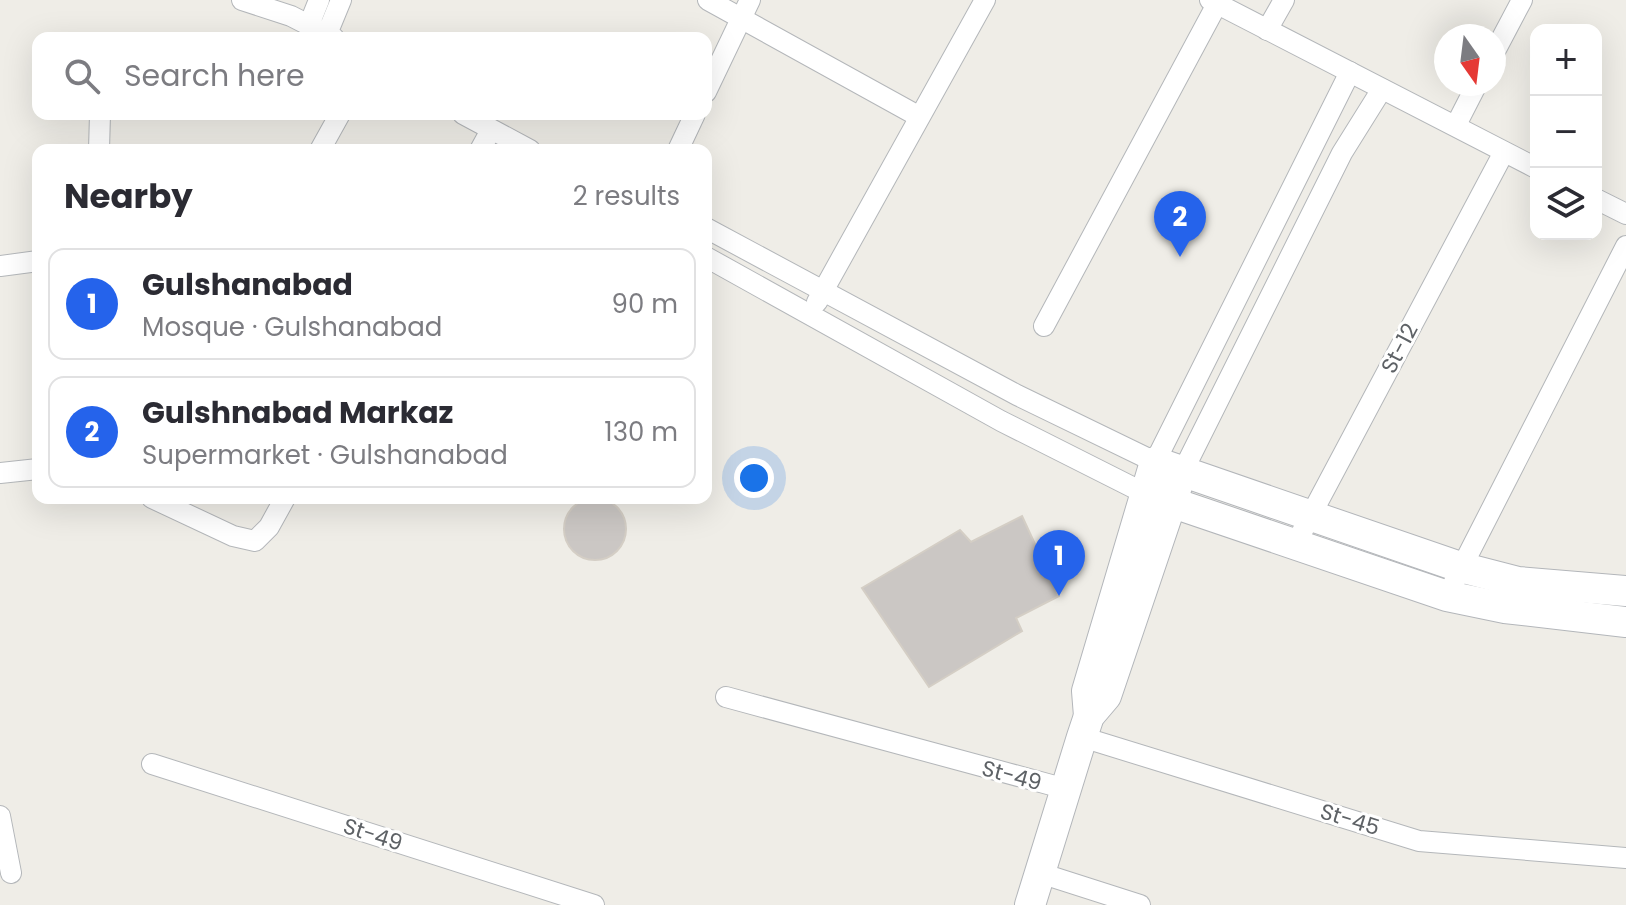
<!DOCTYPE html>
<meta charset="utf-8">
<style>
:root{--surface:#fff;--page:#f2f2f3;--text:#2b2b33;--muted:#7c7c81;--line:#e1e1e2;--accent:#2563eb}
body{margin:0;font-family:Poppins,sans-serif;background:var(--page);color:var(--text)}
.controls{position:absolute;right:24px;top:24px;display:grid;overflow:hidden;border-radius:16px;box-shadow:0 8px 32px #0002}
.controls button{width:72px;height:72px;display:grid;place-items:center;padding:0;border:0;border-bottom:2px solid var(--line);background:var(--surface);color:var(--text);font:40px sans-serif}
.compass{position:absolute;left:1434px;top:24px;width:72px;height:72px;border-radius:50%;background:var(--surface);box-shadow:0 8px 32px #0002;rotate:166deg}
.you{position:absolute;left:754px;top:478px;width:28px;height:28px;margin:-20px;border:6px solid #fff;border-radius:50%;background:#1a73e8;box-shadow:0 0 0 12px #1a73e833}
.badge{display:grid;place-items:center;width:52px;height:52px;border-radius:50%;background:var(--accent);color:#fff;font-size:26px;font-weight:700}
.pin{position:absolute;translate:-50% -66px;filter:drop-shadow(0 2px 4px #0008)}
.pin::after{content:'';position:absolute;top:42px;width:28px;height:24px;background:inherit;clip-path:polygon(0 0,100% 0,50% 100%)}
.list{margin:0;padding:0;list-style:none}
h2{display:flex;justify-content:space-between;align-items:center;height:104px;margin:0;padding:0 32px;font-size:34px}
h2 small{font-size:26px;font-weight:400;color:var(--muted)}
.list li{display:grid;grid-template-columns:52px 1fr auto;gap:24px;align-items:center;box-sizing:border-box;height:112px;margin:0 16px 16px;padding:0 16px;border:2px solid var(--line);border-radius:16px}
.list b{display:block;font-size:30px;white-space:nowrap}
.list p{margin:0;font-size:26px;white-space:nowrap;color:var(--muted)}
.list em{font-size:26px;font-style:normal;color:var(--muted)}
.icon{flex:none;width:44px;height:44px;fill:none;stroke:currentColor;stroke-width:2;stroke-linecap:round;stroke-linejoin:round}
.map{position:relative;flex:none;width:1626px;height:905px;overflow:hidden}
.search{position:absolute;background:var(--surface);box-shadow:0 8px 32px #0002;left:32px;top:32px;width:680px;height:88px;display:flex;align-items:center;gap:20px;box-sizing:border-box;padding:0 28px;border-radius:16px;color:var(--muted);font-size:30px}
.panel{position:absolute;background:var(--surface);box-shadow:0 8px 32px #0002;left:32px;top:144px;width:680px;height:360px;border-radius:16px}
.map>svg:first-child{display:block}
.building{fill:#cbc7c4;stroke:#d4cec5;stroke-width:2}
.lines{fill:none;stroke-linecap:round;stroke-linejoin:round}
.street-casing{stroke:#b4b7ba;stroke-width:22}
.secondary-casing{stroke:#b3b6ba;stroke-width:32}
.street{stroke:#fff;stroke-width:20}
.secondary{stroke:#fff;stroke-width:30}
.labels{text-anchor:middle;stroke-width:6;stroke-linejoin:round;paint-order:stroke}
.street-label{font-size:22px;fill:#5e6266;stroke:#fff}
</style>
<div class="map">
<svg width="1626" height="905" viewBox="0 0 1626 905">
<rect width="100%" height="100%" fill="#efede7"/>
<g class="building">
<circle cx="595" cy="529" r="31"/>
<path d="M1022,516L1059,596L1016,618L1022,631L929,687L862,588L960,530L971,542Z"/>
</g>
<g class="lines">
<g class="street-casing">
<g id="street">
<path d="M242,0L291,16L334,38"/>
<path d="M708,0L918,116"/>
<path d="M1210,0L1536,168"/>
<path d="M309,25L319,0"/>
<path d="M1267,30L1284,0"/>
<path d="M327,34L341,0"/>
<path d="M1494,53L1522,0"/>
<path d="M706,92L750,0"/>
<path d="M463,114L530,150"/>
<path d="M1456,125L1477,84"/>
<path d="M99,150L100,114"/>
<path d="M320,150L340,114"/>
<path d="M480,150L491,130"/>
<path d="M678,150L695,114"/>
<path d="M1596,199L1626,214"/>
<path d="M706,228L1017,395L1155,462L1350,72"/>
<path d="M706,257L1001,421L1144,493"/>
<path d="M0,266L38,261"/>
<path d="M817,302L985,0"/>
<path d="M1044,326L1217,4"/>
<path d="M0,473L38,469"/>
<path d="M1182,473L1342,153L1382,89"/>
<path d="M152,498L233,536L255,541L269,527L285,498"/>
<path d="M1295,545L1504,152"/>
<path d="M1447,596L1626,246"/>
<path d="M726,697L1066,789"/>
<path d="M1082,737L1419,841L1626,858"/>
<path d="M152,764L594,905"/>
<path d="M0,816L11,873"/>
<path d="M1040,873L1140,905"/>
</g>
</g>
<g class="secondary-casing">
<g id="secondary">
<path d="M1144,493L1447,596L1505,608L1626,622"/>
<path d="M1089,716L1087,691L1155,462L1460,567L1518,582L1626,591"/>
<path d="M1030,905L1082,737L1089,716L1106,696L1177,486"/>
</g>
</g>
<use href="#street" class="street"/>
<use href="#secondary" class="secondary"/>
</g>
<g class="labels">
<g class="street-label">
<text transform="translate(1399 348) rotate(-62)" y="8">St-12</text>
<text transform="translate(1012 775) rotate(15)" y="8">St-49</text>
<text transform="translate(1350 819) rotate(17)" y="8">St-45</text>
<text transform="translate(373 834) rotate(18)" y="8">St-49</text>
</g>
</g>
</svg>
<div class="controls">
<button>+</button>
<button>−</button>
<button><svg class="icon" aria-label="layers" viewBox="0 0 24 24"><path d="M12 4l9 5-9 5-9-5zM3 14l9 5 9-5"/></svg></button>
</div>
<svg class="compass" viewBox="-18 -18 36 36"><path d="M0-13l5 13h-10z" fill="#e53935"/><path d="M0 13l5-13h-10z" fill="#7c7c81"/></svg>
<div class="you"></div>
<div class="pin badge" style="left:1059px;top:596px">1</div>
<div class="pin badge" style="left:1180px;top:257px">2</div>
<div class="search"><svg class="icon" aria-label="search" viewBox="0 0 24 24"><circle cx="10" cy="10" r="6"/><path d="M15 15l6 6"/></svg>Search here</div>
<section class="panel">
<h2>Nearby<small>2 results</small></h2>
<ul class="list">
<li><span class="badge">1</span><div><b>Gulshanabad</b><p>Mosque · Gulshanabad</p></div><em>90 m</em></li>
<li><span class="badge">2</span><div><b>Gulshnabad Markaz</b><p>Supermarket · Gulshanabad</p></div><em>130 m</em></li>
</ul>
</section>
</div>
